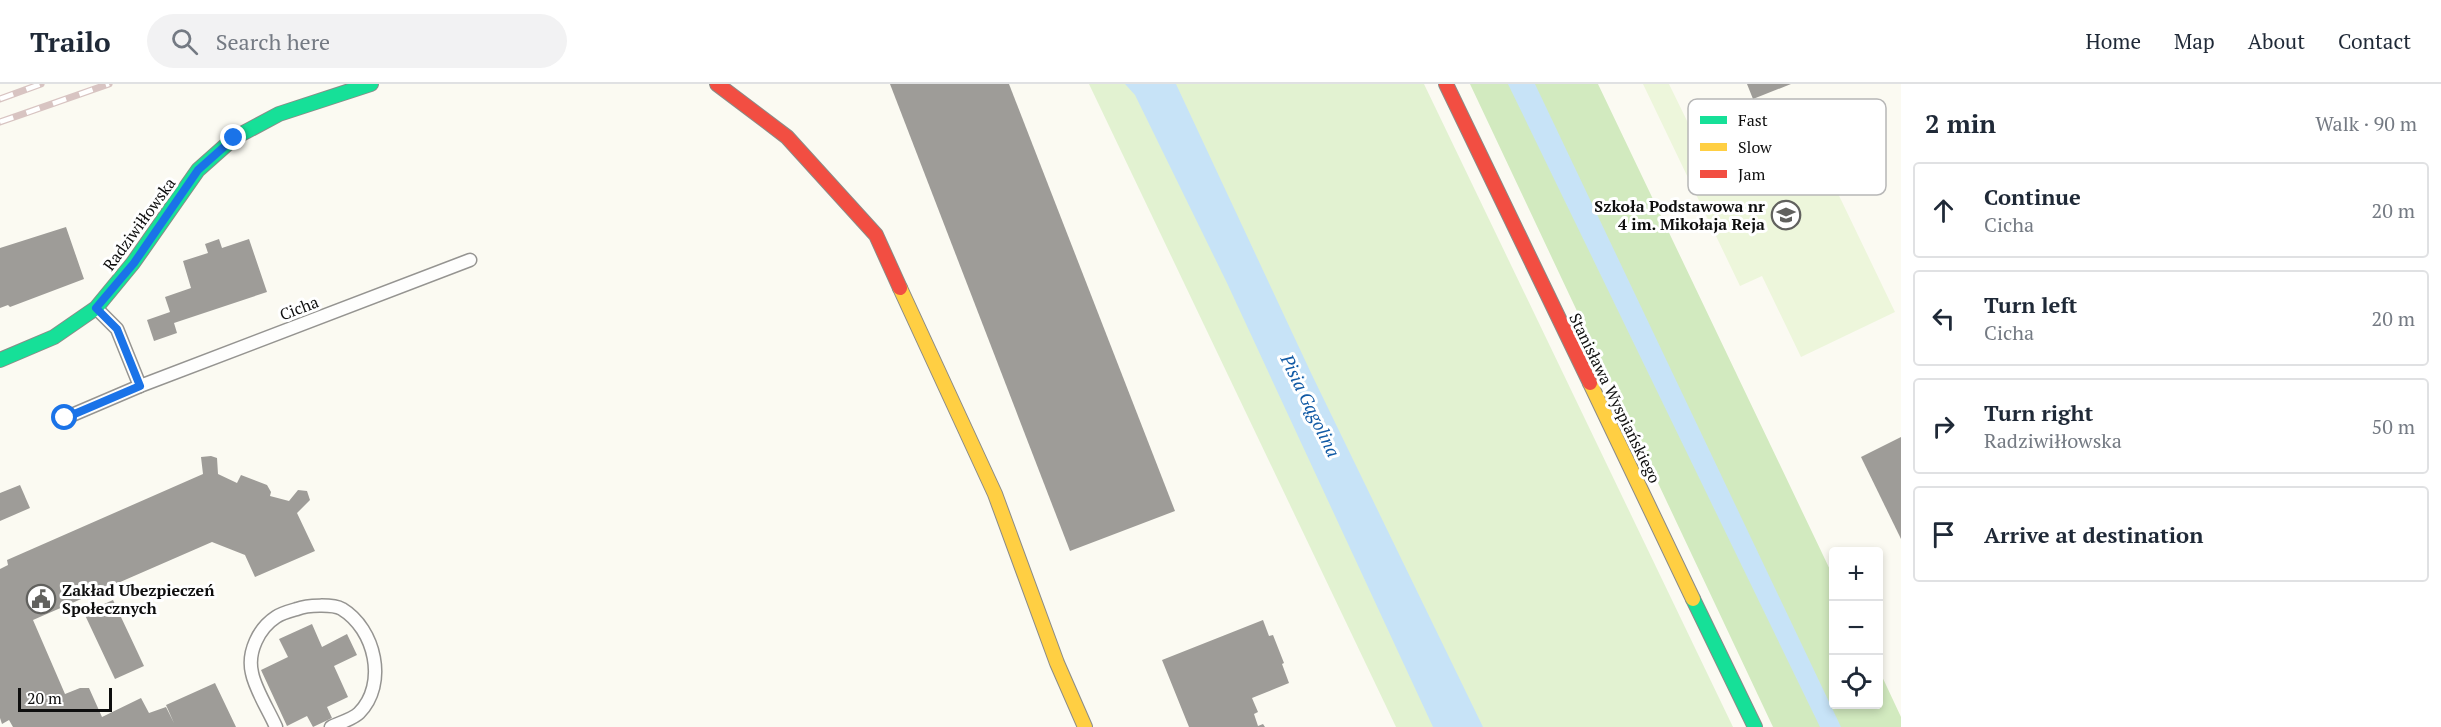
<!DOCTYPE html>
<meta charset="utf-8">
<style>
:root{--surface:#fff;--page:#f2f2f3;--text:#1f2937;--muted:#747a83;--line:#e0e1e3}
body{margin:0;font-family:"PT Serif",serif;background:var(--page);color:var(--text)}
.controls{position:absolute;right:18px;bottom:18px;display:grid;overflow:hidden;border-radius:6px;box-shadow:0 3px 9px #0003}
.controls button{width:54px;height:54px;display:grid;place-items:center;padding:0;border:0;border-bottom:2px solid var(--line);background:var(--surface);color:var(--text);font:30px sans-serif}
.scale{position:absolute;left:18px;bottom:15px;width:94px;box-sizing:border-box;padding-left:6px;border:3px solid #0e0e0e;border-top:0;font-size:16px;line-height:21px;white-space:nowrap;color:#0e0e0e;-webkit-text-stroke:4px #fff;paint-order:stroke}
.stop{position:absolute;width:18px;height:18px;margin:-14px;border:4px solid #1a73e8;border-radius:50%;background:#fff}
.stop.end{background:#1a73e8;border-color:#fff;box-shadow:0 2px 6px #0008}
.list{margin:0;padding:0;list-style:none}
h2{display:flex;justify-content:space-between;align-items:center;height:78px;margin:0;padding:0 24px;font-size:26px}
h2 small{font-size:20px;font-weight:400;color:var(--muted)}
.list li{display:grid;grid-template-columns:39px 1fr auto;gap:18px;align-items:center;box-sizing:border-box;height:96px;margin:0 12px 12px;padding:0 12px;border:2px solid var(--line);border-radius:6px}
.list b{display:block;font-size:22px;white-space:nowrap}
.list p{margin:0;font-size:20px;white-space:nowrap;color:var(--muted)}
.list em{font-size:20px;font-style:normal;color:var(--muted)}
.icon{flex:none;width:33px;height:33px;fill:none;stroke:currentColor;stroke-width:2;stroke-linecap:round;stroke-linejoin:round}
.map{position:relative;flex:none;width:1901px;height:643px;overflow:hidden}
header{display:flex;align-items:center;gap:36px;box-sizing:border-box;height:84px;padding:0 30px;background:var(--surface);border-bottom:2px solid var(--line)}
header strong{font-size:28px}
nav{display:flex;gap:33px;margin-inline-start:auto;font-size:21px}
.search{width:420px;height:54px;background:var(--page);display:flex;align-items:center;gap:15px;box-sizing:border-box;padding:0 21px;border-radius:33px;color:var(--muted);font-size:22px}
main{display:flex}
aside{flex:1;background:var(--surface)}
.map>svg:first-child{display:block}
.green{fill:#e2f2d1}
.forest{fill:#d2eabf}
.pitch{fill:#edf6db}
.water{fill:#c7e3f7}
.building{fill:#9e9c98}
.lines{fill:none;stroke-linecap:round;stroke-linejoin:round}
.lane-casing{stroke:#959491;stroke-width:15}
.fast-casing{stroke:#8b8b87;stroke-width:16}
.slow-casing{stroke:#8b8b87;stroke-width:16}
.jam-casing{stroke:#8b8b87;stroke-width:16}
.lane{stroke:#fefefd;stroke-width:12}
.fast{stroke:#16e098;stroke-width:14}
.slow{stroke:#ffcf43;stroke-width:14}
.jam{stroke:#f24e42;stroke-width:14}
.rail-casing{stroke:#d8c4c2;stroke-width:7}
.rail{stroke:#fff;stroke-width:4.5;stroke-dasharray:14;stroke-linecap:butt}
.route{stroke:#1a73e8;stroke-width:8}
.labels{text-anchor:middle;stroke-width:6;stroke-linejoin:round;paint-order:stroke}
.poi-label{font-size:16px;font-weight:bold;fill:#0e0e0e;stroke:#fff;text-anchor:end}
.street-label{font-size:16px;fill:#0e0e0e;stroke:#fff}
.water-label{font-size:18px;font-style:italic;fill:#115aa5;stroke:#fff}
.key{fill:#fff;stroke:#b7b7b7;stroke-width:1.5}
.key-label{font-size:16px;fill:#0e0e0e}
</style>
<header>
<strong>Trailo</strong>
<div class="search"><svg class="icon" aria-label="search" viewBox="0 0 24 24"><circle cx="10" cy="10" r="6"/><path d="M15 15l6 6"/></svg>Search here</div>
<nav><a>Home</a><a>Map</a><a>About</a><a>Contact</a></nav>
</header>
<main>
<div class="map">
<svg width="1901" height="643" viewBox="0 0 1901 643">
<rect width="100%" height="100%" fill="#fbfaf2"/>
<path class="green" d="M1089,0H1424L1733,643H1396Z"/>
<path class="forest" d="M1470,0H1598L1833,492L1834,620H1878L1879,586L1901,633V643H1773Z"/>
<path class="pitch" d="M1643,0H1669L1711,86L1805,41L1895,228L1801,273L1762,192L1740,202Z"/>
<g class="water">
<path d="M1125,0H1176L1311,289L1483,643H1433L1227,199L1135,11Z"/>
<path d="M1508,0H1535L1841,643H1820Z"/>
</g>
<g class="building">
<path d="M890,0H1009L1175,427L1070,467Z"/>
<path d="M1747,0H1791L1753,15Z"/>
<path d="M66,143L84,195L10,223L8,221L0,224V164Z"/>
<path d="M219,155L222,164L249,155L267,208L174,239L177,249L154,257L147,236L170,228L165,213L191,204L183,177L208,169L205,160Z"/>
<path d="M1901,353V455L1861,373Z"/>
<path d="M211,372L217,374L218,390L237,399L241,391L267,401L271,408L270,412L289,417L298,406L307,407L310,416L297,429L315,467L255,493L245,471L212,458L33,536L65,610L80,604H89L102,633L141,614L149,629L166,623L174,639L166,621L215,599L236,643H13L9,636L2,640L0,634V485L8,481L7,476L203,390L201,373Z"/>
<path d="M20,401L30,424L0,437V409Z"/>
<path d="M113,516L144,582L115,595L84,529Z"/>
<path d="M1263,536L1269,552L1273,551L1284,579L1282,580L1289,599L1252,614L1258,628L1254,630L1258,642L1263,640L1265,643H1189L1162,576Z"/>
<path d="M312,540L322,563L347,550L357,571L334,582L348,613L327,623L332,634L313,643L307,632L287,642L261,586L288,573L279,555Z"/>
</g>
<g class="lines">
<g class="lane-casing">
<g id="lane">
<path d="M97,225L117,245L140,302L470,176"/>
<path d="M65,334L140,302"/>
<path d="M276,643C269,627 255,605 252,589C247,568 259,544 276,533C282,529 290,527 297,525C307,521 333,520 342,525C375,545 388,600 359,629C353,635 339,639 331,643"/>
</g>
</g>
<g class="fast-casing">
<g id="fast">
<path d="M0,276L54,253L96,224L133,179L198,86L234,54L279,30L371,0"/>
<path d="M1693,515L1755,643"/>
</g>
</g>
<g class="slow-casing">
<g id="slow">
<path d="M900,204L995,410L1057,579L1085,643"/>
<path d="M1590,299L1693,515"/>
</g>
</g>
<g class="jam-casing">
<g id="jam">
<path d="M717,0L787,53L876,151L900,204"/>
<path d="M1446,0L1590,299"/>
</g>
</g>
<use href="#lane" class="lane"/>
<use href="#fast" class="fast"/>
<use href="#slow" class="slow"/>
<use href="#jam" class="jam"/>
<g class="rail-casing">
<g id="rail">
<path d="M0,15L41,0"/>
<path d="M0,38L109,0"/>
</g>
</g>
<use href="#rail" class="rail"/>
</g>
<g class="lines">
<path class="route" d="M65,334L140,302L117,245L96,224L134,179L198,86L234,54"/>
</g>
<defs>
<g id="school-ring" transform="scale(1.5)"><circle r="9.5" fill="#fff" stroke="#61615e" stroke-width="1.5"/><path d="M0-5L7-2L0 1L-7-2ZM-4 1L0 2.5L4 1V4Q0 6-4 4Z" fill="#61615e"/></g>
<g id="civic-ring" transform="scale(1.5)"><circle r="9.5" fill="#fff" stroke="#61615e" stroke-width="1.5"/><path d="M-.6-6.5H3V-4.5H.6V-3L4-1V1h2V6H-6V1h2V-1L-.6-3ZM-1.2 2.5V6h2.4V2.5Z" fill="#61615e"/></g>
</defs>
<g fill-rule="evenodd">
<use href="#school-ring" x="1786" y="131"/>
<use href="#civic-ring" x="41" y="515"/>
</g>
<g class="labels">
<g class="poi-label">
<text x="1765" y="128">Szkoła Podstawowa nr<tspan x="1765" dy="18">4 im. Mikołaja Reja</tspan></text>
<text x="62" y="512" text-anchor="start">Zakład Ubezpieczeń<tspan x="62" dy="18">Społecznych</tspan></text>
</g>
<g class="street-label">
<text transform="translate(139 140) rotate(-54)" y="6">Radziwiłłowska</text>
<text transform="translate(299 224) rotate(-21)" y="6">Cicha</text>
<text transform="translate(1615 314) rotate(64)" y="6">Stanisława Wyspiańskiego</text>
</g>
<g class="water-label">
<text transform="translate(1310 322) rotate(64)" y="6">Pisia Gągolina</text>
</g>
</g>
<rect x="1688" y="15" width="198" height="96" rx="9" class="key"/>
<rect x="1700" y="32" width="27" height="8" fill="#16e098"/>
<rect x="1700" y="59" width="27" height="8" fill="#ffcf43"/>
<rect x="1700" y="86" width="27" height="8" fill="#f24e42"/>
<g class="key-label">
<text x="1738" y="42">Fast</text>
<text x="1738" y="69">Slow</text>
<text x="1738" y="96">Jam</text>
</g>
</svg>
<div class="controls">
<button>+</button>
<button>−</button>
<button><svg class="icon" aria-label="locate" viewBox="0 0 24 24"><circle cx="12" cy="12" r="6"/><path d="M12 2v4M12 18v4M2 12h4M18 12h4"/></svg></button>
</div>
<div class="scale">20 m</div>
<div class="stop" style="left:65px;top:334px"></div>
<div class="stop end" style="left:234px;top:54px"></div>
</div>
<aside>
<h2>2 min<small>Walk · 90 m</small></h2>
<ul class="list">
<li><svg class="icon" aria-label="ahead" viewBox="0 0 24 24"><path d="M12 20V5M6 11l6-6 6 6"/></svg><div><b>Continue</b><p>Cicha</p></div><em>20 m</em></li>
<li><svg class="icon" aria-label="left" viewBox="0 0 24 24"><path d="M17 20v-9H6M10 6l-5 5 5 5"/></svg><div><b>Turn left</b><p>Cicha</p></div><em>20 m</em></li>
<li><svg class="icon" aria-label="right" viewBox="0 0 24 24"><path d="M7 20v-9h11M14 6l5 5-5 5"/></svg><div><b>Turn right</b><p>Radziwiłłowska</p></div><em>50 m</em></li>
<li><svg class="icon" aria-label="arrive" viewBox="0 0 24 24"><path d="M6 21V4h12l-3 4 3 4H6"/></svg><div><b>Arrive at destination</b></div></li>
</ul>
</aside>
</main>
